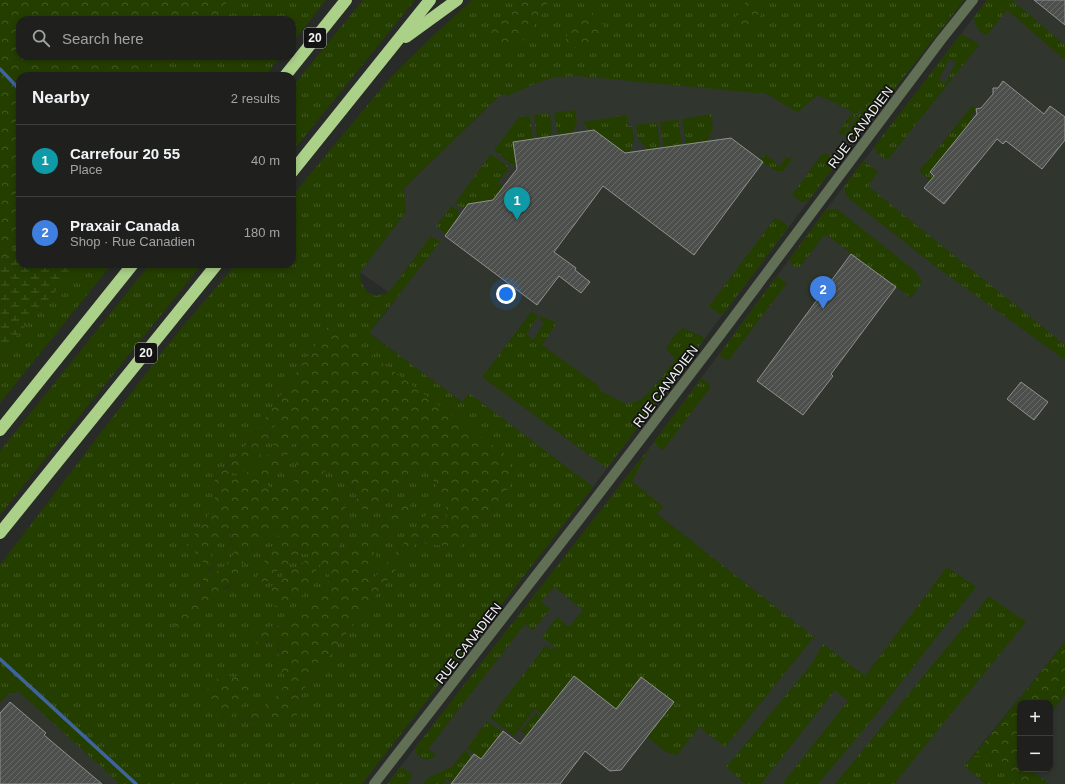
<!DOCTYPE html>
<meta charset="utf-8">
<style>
:root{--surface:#1f201e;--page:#2c2d2b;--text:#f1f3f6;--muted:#a1a3a4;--line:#3c3e3c;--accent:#8fb8fd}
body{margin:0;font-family:Helvetica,sans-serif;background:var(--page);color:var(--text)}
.controls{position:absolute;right:12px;bottom:12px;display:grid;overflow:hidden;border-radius:8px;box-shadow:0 2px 6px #0003}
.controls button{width:36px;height:36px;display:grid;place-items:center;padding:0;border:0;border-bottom:1px solid var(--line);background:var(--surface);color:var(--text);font:20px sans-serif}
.you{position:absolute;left:506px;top:294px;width:14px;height:14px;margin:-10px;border:3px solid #fff;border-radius:50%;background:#1a73e8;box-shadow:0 0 0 6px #1a73e833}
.badge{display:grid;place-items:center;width:26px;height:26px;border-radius:50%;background:var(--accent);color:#fff;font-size:13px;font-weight:700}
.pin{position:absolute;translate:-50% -33px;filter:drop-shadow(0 1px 2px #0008)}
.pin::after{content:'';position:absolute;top:21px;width:14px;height:12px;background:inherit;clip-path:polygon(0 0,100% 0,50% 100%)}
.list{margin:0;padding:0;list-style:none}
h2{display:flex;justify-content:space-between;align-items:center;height:52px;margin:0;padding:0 16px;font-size:17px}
h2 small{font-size:13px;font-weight:400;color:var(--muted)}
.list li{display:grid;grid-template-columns:26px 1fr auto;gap:12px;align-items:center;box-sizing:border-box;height:72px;padding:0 16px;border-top:1px solid var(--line)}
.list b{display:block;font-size:15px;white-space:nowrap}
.list p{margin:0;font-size:13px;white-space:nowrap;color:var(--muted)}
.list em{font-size:13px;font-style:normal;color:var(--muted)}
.icon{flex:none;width:22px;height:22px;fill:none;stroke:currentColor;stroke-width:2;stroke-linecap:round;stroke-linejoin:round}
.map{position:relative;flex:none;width:1065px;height:784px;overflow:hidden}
.search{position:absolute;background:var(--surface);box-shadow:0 2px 6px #0003;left:16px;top:16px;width:280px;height:44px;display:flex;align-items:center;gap:10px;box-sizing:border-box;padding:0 14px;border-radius:12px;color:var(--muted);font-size:15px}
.panel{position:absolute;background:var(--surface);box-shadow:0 2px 6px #0003;left:16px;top:72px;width:280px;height:196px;border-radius:12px}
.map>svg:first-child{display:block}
.built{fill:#30352d}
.grass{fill:url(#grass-tufts);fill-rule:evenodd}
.forest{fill:url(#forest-crowns);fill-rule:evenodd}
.wetland{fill:url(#wetland-marsh)}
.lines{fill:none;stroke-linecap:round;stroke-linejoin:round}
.stream{stroke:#3f639f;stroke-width:3.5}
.building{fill:url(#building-hatch);stroke:#8f918e}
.tertiary{stroke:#617054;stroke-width:10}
.motorway{stroke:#abd189;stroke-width:12}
.labels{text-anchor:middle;stroke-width:3.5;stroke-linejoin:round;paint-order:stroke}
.shield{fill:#121312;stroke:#b0b0af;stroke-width:1}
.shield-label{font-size:12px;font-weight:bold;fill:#f3f4f2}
.street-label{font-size:13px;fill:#f3f4f2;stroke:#121312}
</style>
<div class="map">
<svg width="1065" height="784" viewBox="0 0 1065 784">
<defs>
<pattern id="grass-tufts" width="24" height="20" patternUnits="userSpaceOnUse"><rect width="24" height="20" fill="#243e00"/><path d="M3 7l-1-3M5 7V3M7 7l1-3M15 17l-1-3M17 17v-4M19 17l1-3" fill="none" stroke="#445a26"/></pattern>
<pattern id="forest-crowns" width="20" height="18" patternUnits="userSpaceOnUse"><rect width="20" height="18" fill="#243e00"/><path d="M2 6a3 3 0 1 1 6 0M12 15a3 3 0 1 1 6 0" fill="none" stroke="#445a26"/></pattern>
<pattern id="wetland-marsh" width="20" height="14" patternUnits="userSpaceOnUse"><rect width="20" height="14" fill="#243e00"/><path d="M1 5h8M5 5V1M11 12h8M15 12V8" fill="none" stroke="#445a26"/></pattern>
<pattern id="building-hatch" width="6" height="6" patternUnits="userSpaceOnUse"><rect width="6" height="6" fill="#4d4f4c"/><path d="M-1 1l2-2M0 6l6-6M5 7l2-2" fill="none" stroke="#676966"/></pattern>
</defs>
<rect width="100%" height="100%" fill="#292b28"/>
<g class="built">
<path d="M987,0H1065V642L964,766L986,784H387L546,580L697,701L773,605L620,485L650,447L825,211Z"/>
<path d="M578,71L857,96L877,110L587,495L369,333L397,298L335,255L498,97L520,84Z"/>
<path d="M0,669L126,784H0Z"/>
<path d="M1065,695V784H1049L1030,769H1050V714Z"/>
</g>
<g class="grass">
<path d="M228,0H326L292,43V20H216Z"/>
<path d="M363,0H415L292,152V87Z"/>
<path d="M472,0H527L498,20L527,36L549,0H964L857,137L848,139L844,135L862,111L860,110L842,135L838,132L853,112L818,95L798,112L795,111L767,94L578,76L555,77L537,83L507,96L505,93L498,97L404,188L406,212L360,272L361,282L367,292L376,296L389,292L431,236L440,242L369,333L462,402L469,393L593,487L362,784H120L18,691L15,693H9L0,703V565L174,337L236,264H292V196L390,78L435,34ZM330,324L512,483L494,507L459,548L417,542L300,694L297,709V719L291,723L269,716L244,723L222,722L247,682L252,689L233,713L234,718L243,719L264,708L279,694L294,672L278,652L279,645L284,637L276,638L266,643L256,628C265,627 275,627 284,624C306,620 319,595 330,578L325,562L320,564L312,578L313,584L288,606L276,584L283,575L303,564L308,558V553L301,554L291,563L278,570L265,584L256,579C261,571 264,562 268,553C271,546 276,541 279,533L276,529L271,530L261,543L246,556L233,584L173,623L203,583V558L186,546L216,504L212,482L247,444Z"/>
<path d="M987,0H1012L1065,45V60L1007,10L987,35C979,33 974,25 974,17Z"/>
<path d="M961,34L974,41L979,45L890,157L889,159C882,159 876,153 874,147ZM949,59L956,62L946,83L939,80Z"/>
<path d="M192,56H281L265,76H141L153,62Z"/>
<path d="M972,106L976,109L971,117L972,119L930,172L934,176L930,181L920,172V170Z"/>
<path d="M575,110L577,122L572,133L559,135L556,127L554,113Z"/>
<path d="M549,113L552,127L551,136L537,138L534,115Z"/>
<path d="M711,114L713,129L707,141L686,144L682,119Z"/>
<path d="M627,115L628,126H632L634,141L629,153H625L590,131L583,122Z"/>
<path d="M530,116L533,139L513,142L516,165H512L494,150L519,117Z"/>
<path d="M678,119L682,145L664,148L660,122Z"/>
<path d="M657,122L660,148L648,150L638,139L636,125Z"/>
<path d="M491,154L509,167L498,183L503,187L493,200L468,204L464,208L462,207L461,208L455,203Z"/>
<path d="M765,154L780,166L787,156L792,159L783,171H776L760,160Z"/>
<path d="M822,154H828L836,160L837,163L808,201L801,202L792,195Z"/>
<path d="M863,161L867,163L878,172L868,186L1065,345V360L935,266L847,197L844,188L845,185Z"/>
<path d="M452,206L459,211L458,212L460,214L446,234L436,226Z"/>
<path d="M829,209H837L915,271L919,277L922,283L911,298L825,234L799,268C795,268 791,264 789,260L825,211Z"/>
<path d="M775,218L785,223L787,226V229L724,313L720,315L709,306Z"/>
<path d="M79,264H112L0,403V355Z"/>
<path d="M150,264H202L0,515V451Z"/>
<path d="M777,276L787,283L728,361L720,356L721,352Z"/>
<path d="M532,311L538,316L526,334L533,340L544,323L539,319L540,316L557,323L542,345L599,386V390L626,404L641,400L659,381L675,359L666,349L673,337L683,328L705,338L607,468L482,377Z"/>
<path d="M702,378L710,385V388L663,450L653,443Z"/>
<path d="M278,424L282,425L275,439V452C267,455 263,457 262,466L258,469H253C248,472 243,474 243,480L238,481L230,475L234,471L260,453L266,446L265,442L271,435L272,428Z"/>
<path d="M296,441H302L298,452L303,466C297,480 290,488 275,490L268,486L267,480L275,476L279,468Z"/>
<path d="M650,447L632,481L663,507L657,514L814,637L725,747L699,727L677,755L666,752L647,737L616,709L573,676L543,715L535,709L514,736L490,718L546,645L552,650L555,647L542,637L557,617L569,627L583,610L554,587L541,602L550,609L533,630L525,624L428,749L436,755L433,758L425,760L417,754L415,748Z"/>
<path d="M421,465L426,467L445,502L448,525H443L439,514L401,547L374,578L368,573L373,551L411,510L400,499L391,512L360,533L353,546L336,550L354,521C347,513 348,510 342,502C336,491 328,483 323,472L336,466C339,470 341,475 345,480C351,488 357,491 357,502L376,507Z"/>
<path d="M230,529L231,539L234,554L221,570L208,576L213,566L209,551L226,532Z"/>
<path d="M947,567L976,587L866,727L818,784H782L848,701L835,690L761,784H745L726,767L811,665L823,644L865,676Z"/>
<path d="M989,596L1026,622L894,784H835Z"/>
<path d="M536,713L541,717L527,735L521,731Z"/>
<path d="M487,721L502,732L481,759L467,748Z"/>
<path d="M465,750L472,757L452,782L447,779L443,784H423L429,777L452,767Z"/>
<path d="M973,756H998L1021,784H986L964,766Z"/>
<path d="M403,768L413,775L407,784H387L399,769Z"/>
</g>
<g class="forest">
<path d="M0,0H228L216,20H20V56H192L153,62L141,76H20V242L0,263Z"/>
<path d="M527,0H549C535,23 519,67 486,38C492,20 512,10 527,0Z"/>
<path d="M754,1L760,7L761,15L752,27L740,31L735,29C732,19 740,10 746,2Z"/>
<path d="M594,13L600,17L604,27L600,37L590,46L575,48L566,43C565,30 574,22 583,14Z"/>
<path d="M330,324L510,458L512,483L494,507L459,548L417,542L300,694L297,709V719L291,723L269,716L244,723L222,722L204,693L223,673L233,677L245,675L247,682L252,689V696L233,713L234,717L244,719L264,708L279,694L293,672L287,674L278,670L279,645L283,637C274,638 267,643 258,644L250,636L255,628C265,627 277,627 286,624C306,617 319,595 330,578L325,563L320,564L312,578L314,584C304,593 289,612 274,606L271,586C277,584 279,579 283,575C291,568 301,566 308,558V553L301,554L291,563L278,570L265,584L255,580C261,571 264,562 268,553C271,546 276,541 279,533L276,529L271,530L261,543L246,556L233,584L227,586L184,632L172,623L203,584V558L186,546L216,504L212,483L247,444ZM278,424L282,425L273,441L275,452C267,455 263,457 262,466L258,469H253C248,472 243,474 242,480L238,481L237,476L230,475L234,471C242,473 245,472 250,465L249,461L258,460L260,453L266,446L265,442L269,439L272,428ZM296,441H302L296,461L297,466L303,467C297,480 289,488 275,490L268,486L267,480L275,476L279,468ZM421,465L426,467L445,502L448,525H443L439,514L432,507L401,547L374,578L368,573L379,561L373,551L411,510L410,502L406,496L400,499L391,512L360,533L353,546L336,549L354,521C346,513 348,510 342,502C336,491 328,483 323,472L336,466L345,480L353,488L357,497V502L361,509L365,510L376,507ZM230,529L234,554L221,570L208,575L214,561L209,551L226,532Z"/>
<path d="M1065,642V695L1050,714V703H1020V751L1015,757L1020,761V769H1030L1049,784H1021L998,756H973Z"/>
</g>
<path class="wetland" d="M20,242V264H79L0,355V263Z"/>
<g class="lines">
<g class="stream">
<path d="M0,69L20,90"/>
<path d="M0,659L136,784"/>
</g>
</g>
<g class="building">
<path d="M1034,0H1065V25Z"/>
<path d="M1003,81L1044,114L1050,106L1065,117V140L1042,169L1006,141L1003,144L997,139L944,204L924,188L934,176L930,172L977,114L976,109L981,108L993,94V88H998Z"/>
<path d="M594,130L625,153L731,138L763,162L694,255L603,186L554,252L576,268L575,270L590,282L581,293L559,276L537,305L445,236L468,204L493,200L517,169L513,142Z"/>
<path d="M851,254L896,287L831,374L833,376L803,415L757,381Z"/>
<path d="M1021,382L1048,402L1034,420L1007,399Z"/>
<path d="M574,676L616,709L641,677L674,702L621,770L610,771L585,751L560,784H451L474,754L481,759L503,731L520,744Z"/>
<path d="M10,702L46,733L44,735L102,784H0V713Z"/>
</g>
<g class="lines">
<path class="tertiary" d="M374,784L589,507L721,334L941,40L973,0"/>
<g class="motorway">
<path d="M406,37L457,0"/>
<path d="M285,76L346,0"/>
<path d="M292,172L430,0"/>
<path d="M0,430L133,264"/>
<path d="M0,533L217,264"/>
</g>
</g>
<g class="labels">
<g class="shield">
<rect x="304" y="28" width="22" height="20" rx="3"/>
<rect x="135" y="343" width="22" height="20" rx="3"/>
</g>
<g class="shield-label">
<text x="315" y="42">20</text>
<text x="146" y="357">20</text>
</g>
<g class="street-label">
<text transform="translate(860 127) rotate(-53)" y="5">RUE CANADIEN</text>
<text transform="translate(665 386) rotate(-53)" y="5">RUE CANADIEN</text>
<text transform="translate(468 643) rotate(-52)" y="5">RUE CANADIEN</text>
</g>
</g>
</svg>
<div class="controls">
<button>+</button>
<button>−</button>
</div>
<div class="you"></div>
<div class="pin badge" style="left:517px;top:220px;background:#0f9aa8">1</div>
<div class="pin badge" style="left:823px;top:309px;background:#3f7fe0">2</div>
<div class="search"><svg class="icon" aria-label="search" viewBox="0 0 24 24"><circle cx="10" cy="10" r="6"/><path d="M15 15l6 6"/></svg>Search here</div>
<section class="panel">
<h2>Nearby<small>2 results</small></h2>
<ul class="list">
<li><span class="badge" style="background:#0f9aa8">1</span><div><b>Carrefour 20 55</b><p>Place</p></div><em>40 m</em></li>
<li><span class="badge" style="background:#3f7fe0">2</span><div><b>Praxair Canada</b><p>Shop · Rue Canadien</p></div><em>180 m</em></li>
</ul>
</section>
</div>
